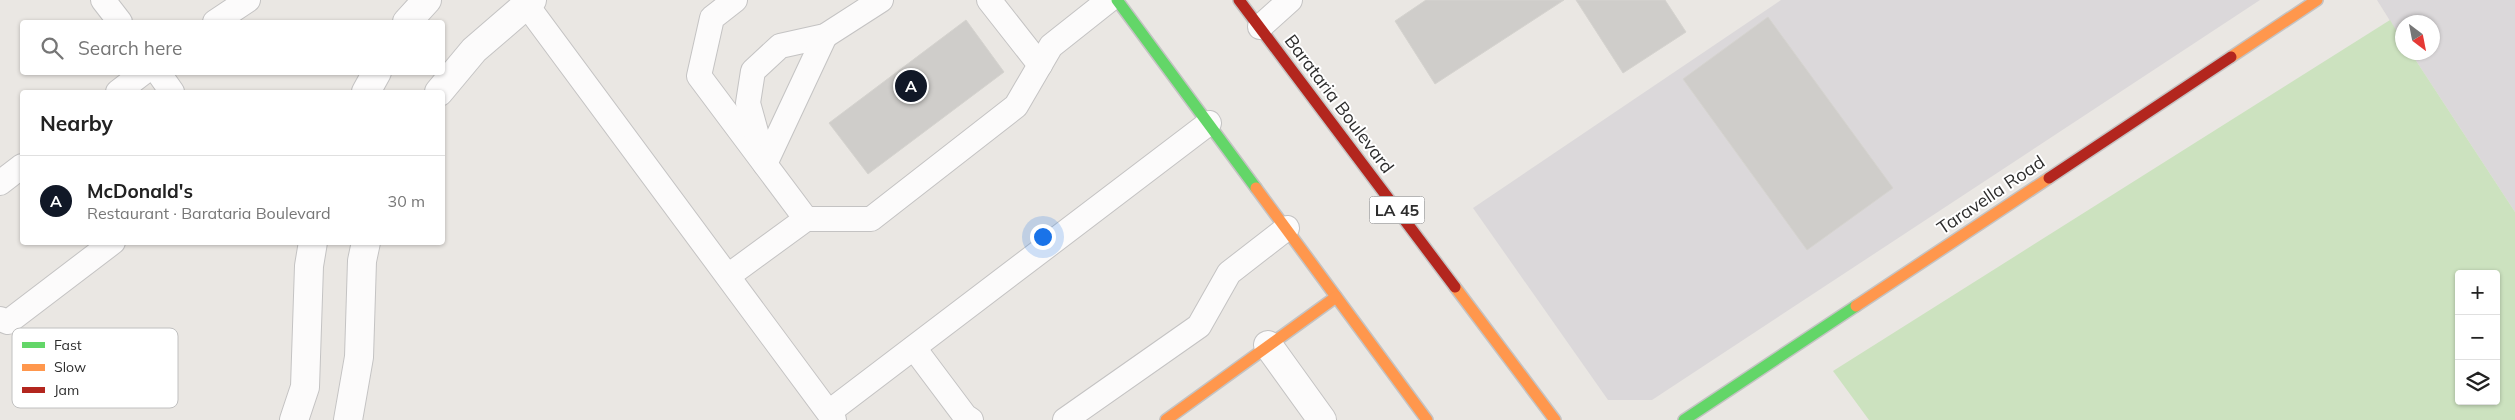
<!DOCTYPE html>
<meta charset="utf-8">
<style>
:root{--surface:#fff;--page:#f2f2f2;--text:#222;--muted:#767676;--line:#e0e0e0;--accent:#111827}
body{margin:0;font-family:Mulish,sans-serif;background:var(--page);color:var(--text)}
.controls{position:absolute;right:15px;bottom:15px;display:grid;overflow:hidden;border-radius:5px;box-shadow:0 1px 4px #0004}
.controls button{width:45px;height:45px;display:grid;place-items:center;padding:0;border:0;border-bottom:1px solid var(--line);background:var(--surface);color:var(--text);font:25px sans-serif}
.compass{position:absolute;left:2395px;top:15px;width:45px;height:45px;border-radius:50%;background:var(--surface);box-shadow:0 1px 4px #0004;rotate:148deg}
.you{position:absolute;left:1042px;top:236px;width:18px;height:18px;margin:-12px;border:4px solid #fff;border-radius:50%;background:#1a73e8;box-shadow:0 0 0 8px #1a73e833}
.badge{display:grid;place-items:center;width:32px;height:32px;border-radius:50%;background:var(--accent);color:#fff;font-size:16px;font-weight:700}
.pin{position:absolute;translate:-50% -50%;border:2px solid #fff;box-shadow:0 1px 5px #0006}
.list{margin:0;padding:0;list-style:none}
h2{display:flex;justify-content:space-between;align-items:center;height:65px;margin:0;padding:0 20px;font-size:21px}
h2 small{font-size:16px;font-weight:400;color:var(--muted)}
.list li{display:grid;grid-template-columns:32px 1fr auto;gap:15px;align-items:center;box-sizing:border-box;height:90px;padding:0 20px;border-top:1px solid var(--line)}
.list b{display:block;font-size:19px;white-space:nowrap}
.list p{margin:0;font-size:16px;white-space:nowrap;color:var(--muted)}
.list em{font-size:16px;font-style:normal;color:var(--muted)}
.icon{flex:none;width:28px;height:28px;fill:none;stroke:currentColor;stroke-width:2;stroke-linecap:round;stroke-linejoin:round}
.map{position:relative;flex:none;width:2515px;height:420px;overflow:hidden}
.search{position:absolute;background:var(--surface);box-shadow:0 1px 4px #0004;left:20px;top:20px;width:425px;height:55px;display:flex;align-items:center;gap:12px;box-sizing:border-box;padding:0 18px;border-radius:5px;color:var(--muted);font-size:19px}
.panel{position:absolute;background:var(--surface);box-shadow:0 1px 4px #0004;left:20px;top:90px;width:425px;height:155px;border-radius:5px}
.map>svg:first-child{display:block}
.industrial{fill:#dbd8da}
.green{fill:#cce2bf;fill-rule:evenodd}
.building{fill:#cfcdca;stroke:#d5d3cf}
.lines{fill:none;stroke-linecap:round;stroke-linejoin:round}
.lane-casing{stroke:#c4c3c3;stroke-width:26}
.street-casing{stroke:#c4c3c3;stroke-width:30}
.fast-casing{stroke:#c4c3c3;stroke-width:14}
.slow-casing{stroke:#c4c3c3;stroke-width:14}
.jam-casing{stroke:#c4c3c3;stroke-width:14}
.lane{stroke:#fcfbfb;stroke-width:24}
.street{stroke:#fcfbfb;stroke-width:28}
.fast{stroke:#63d668;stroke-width:11}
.slow{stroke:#ff974d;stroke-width:11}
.jam{stroke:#b3261e;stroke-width:11}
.labels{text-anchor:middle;stroke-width:4;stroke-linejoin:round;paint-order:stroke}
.shield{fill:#fff;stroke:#6c6c6c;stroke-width:1}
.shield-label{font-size:16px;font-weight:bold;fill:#2d2d2d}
.street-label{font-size:18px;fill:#2d2d2d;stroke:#fff}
.key{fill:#fff;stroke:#c0c0c0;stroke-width:1}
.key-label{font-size:14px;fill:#2d2d2d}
</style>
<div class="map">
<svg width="2515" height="420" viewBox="0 0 2515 420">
<rect width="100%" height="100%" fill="#eae7e3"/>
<g class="industrial">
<path d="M1781,0H2260L1652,400H1608L1473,208Z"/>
<path d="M2377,0H2515V212L2411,53L2432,52V22H2402V40Z"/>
</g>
<path class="green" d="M2390,20L2402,40V52L2411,53L2515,212V420H1869L1833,371ZM2459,274H2496V401H2459Z"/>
<g class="building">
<path d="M1426,0H1564L1435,84L1395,21Z"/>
<path d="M1576,0H1665L1686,32L1623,73Z"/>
<path d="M1768,17L1893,188L1807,250L1683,79Z"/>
<path d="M966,20L1004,72L868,174L829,123Z"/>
</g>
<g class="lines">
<g class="lane-casing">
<g id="lane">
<path d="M103,0L120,22"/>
<path d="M523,0L834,420"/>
<path d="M735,0L712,18L699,76L806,219"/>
<path d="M989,0L1040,65"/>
<path d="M215,22L248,0"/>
<path d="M1260,27L1290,0"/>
<path d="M158,72L172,92"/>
<path d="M118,92L144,72"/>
<path d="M761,150L748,103L753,71L780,46L825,36L881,0"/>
<path d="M765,164L825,36"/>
<path d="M0,183L22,166"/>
<path d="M728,276L806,219H871L1016,106L1051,46L1109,0"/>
<path d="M0,319L8,322L113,242"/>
<path d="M914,348L965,416L971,420"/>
<path d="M829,412L1209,123"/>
<path d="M1065,420L1199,326L1229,273L1287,228"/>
</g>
</g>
<g class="street-casing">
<g id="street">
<path d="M407,22L427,0"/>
<path d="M366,92L377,72"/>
<path d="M439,92L474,50L532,0"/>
<path d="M1268,345L1322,420"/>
<path d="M294,420L305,387L309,266L313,242"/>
<path d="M348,420L359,357L362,261L366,242"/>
</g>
</g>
<g class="fast-casing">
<g id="fast">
<path d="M1117,0L1256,188"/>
<path d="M1684,420L1856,306"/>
</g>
</g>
<g class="slow-casing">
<g id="slow">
<path d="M2231,57L2317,0"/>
<path d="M1256,188L1427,420"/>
<path d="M1455,287L1555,420"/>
<path d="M1856,306L2049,178"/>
<path d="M1166,420L1336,297"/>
</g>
</g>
<g class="jam-casing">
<g id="jam">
<path d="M1239,0L1455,287"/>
<path d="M2049,178L2231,57"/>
</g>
</g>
<use href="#lane" class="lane"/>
<use href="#street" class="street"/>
<use href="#fast" class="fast"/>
<use href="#slow" class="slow"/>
<use href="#jam" class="jam"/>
</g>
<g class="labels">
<rect class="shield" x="1369.5" y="196.5" width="55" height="27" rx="4"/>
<g class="shield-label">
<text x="1397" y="216">LA 45</text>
</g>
<g class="street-label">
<text transform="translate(1339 104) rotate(53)" y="6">Barataria Boulevard</text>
<text transform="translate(1991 195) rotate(-34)" y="6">Taravella Road</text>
</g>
</g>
<rect x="12" y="328" width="166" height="80" rx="8" class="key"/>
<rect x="22" y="342" width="23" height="6" fill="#63d668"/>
<rect x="22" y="364" width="23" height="7" fill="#ff974d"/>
<rect x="22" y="387" width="23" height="6" fill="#b3261e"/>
<g class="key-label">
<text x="54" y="350">Fast</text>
<text x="54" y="372">Slow</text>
<text x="54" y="395">Jam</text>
</g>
</svg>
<div class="controls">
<button>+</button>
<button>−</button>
<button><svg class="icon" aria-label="layers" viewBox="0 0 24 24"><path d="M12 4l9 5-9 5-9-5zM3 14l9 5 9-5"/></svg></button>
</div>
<svg class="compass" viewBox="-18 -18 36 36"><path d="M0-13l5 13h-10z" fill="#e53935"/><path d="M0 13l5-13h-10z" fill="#767676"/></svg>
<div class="you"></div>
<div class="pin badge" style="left:911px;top:86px">A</div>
<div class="search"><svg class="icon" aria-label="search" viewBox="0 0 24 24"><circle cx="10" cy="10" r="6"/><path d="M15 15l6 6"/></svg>Search here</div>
<section class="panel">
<h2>Nearby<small></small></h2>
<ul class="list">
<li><span class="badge">A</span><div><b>McDonald's</b><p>Restaurant · Barataria Boulevard</p></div><em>30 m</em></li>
</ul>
</section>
</div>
